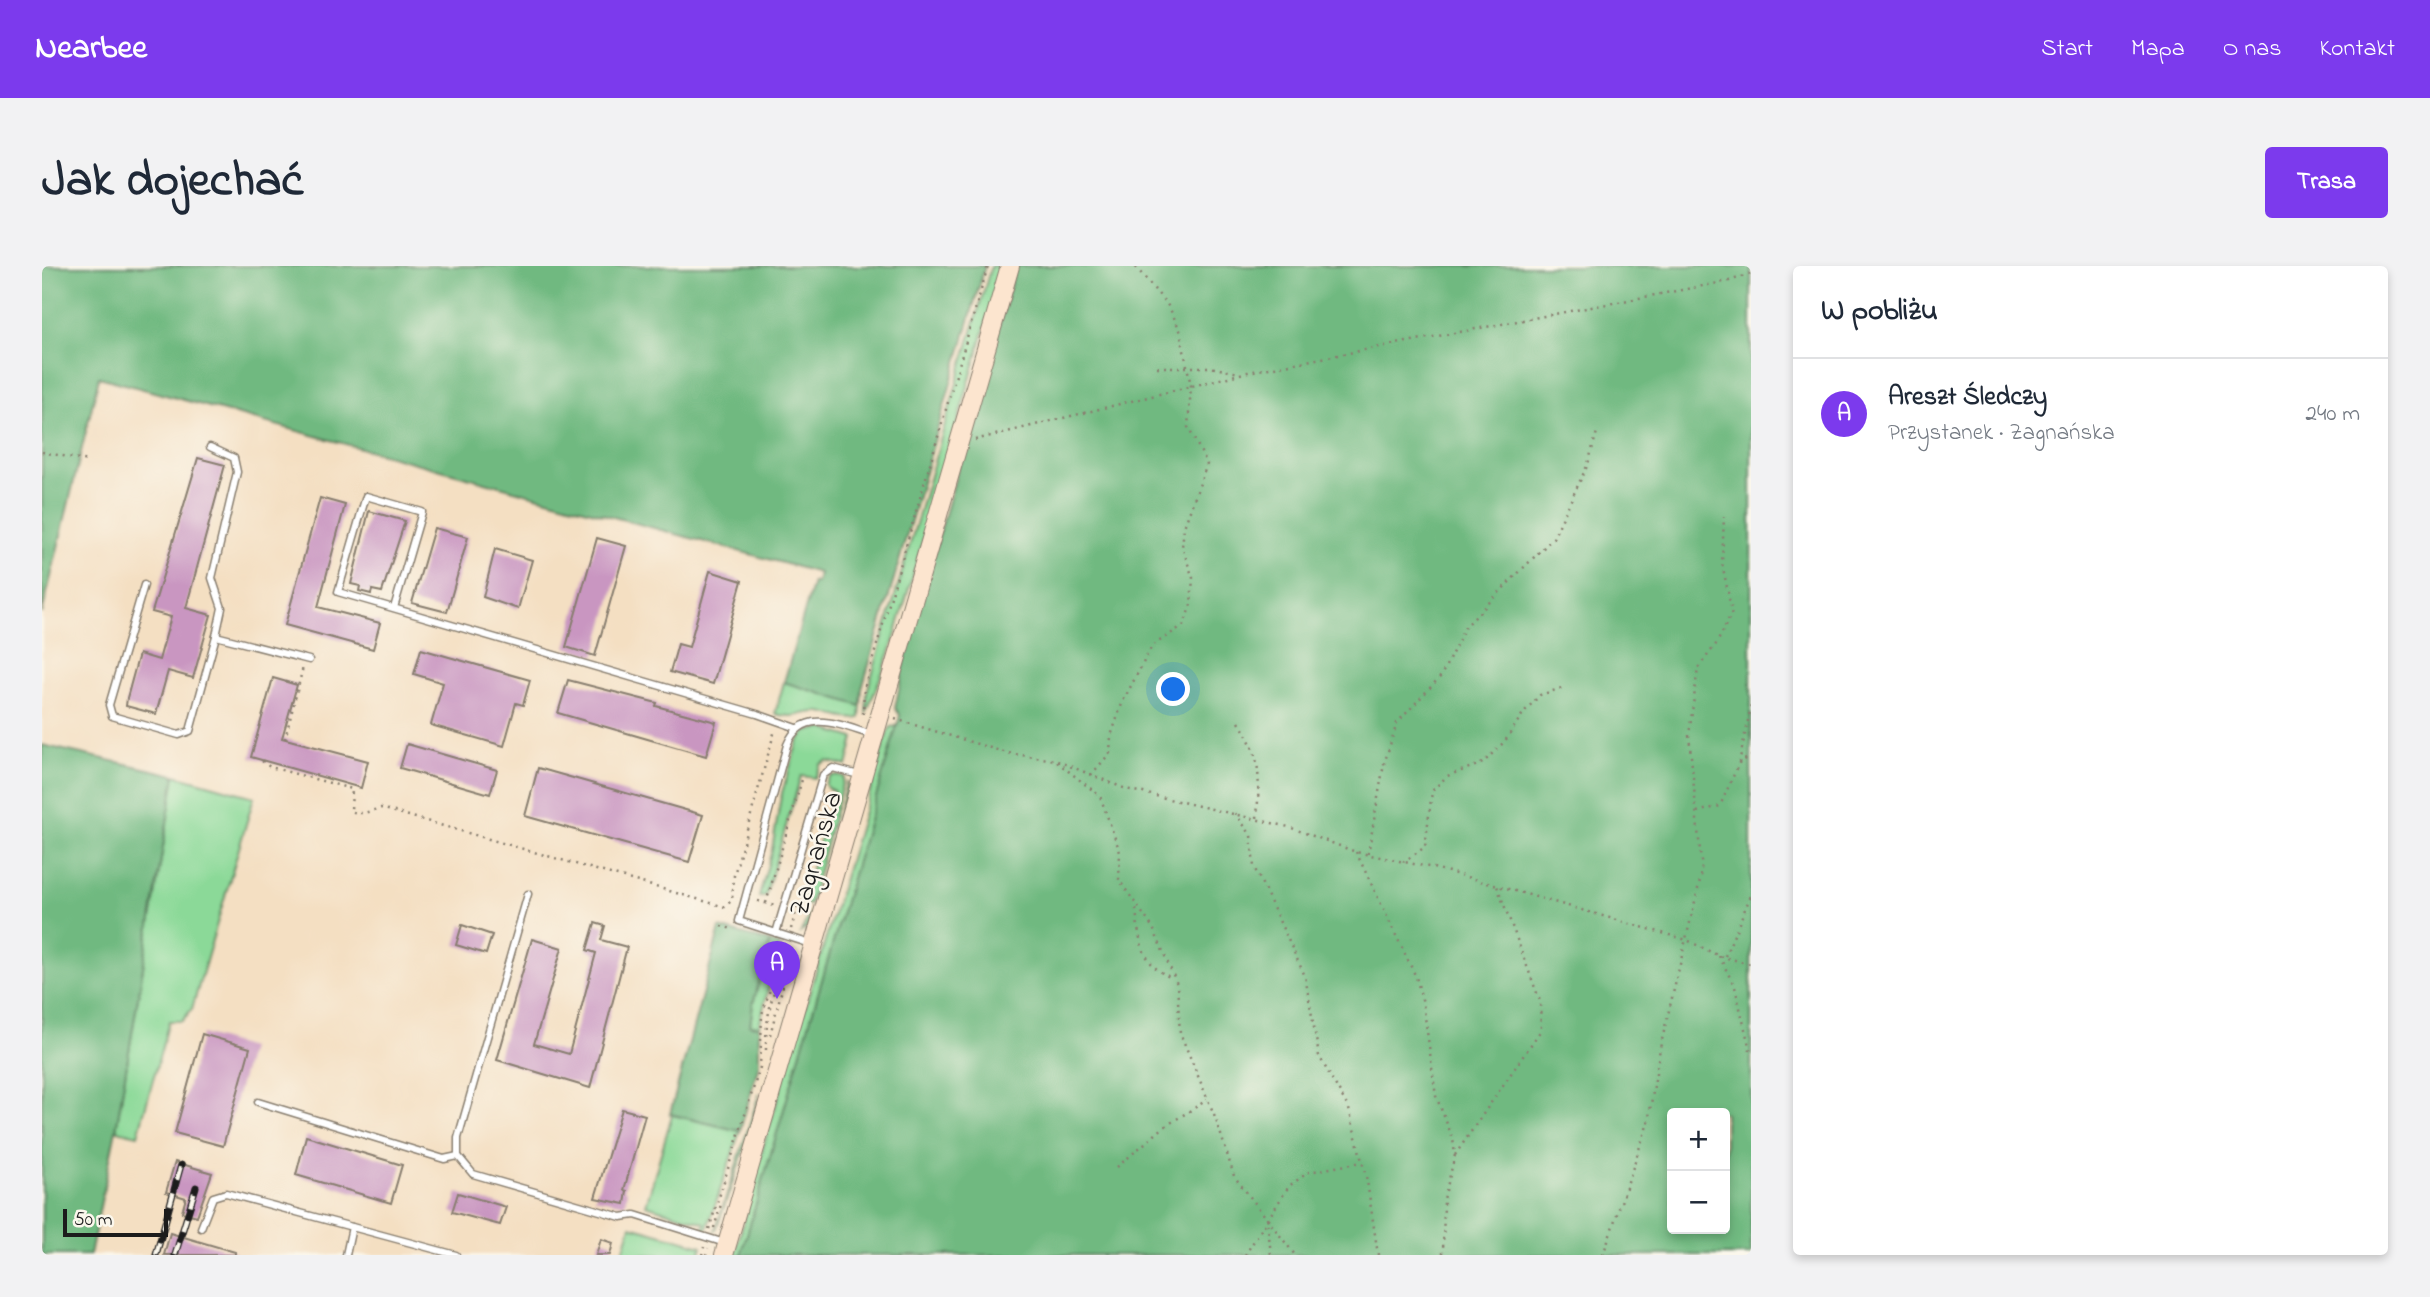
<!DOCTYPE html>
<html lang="pl">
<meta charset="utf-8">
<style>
:root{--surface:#fff;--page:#f2f2f3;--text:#1f2937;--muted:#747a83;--line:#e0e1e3;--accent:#7c3aed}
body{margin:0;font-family:"Indie Flower",sans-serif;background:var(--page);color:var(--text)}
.controls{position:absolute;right:21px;bottom:21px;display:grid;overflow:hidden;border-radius:7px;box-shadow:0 4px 10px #0003}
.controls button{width:63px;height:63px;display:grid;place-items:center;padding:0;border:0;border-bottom:2px solid var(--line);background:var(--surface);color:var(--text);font:35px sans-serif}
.scale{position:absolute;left:21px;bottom:18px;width:105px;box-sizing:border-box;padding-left:7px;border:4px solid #1c1c1c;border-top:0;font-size:19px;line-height:24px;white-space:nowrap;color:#1c1c1c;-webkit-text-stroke:5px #fbf7ec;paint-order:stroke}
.you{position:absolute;left:1132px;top:424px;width:24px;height:24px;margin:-18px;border:5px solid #fff;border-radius:50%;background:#1a73e8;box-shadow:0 0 0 10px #1a73e833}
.badge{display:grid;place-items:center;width:46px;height:46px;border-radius:50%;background:var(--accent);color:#fff;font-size:23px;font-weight:700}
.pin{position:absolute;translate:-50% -58px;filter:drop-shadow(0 2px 4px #0008)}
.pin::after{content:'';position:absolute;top:37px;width:24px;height:21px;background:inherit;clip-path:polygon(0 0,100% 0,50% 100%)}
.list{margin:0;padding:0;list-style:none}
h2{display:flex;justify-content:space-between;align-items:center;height:91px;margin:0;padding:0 28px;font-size:30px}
h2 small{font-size:23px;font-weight:400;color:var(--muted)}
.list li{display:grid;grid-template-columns:46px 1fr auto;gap:21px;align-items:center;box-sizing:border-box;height:112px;padding:0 28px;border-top:2px solid var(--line)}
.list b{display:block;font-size:26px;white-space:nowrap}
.list p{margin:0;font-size:23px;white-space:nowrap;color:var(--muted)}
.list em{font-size:23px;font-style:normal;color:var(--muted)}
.map{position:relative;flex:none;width:1709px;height:989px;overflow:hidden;border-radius:7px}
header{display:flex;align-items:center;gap:42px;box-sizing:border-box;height:98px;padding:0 35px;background:var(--accent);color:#fff}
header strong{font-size:33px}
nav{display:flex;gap:38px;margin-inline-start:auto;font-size:24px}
.intro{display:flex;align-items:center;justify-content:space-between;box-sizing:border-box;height:168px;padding:0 42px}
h1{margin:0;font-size:49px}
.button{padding:18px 32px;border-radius:7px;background:var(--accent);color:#fff;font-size:24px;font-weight:700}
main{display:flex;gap:42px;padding:0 42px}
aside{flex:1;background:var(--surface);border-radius:7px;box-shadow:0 4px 10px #0003}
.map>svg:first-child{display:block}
.green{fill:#8bd998;stroke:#547a5a;stroke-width:2}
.forest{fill:#70b980;stroke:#466a4e;stroke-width:2;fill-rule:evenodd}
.building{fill:#c996c1}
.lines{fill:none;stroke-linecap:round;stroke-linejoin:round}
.lane-casing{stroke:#887e6f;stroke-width:9}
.secondary-casing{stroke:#887e6f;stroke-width:20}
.path{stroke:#887e6f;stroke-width:2.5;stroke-dasharray:2 5;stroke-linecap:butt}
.lane{stroke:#fff;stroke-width:6}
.secondary{stroke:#fce5cf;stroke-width:18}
.rail-casing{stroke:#1c1c1c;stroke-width:7}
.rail{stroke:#fbf7ec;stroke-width:4.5;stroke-dasharray:13;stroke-linecap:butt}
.labels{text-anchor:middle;stroke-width:5;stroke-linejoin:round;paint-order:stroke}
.street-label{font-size:28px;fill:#1c1c1c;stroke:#fbf7ec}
</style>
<header>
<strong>Nearbee</strong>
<nav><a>Start</a><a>Mapa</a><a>O nas</a><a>Kontakt</a></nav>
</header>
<div class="intro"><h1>Jak dojechać</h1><a class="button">Trasa</a></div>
<main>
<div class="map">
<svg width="1709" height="989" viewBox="0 0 1709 989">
<rect width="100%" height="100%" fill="#fbf7ec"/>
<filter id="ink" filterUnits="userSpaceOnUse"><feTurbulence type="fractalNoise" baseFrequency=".0143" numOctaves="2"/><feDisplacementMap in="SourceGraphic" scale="14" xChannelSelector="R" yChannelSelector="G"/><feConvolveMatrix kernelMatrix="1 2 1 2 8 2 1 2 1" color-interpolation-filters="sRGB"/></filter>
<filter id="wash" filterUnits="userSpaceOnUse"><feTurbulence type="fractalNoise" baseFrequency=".00686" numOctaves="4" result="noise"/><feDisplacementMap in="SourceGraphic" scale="28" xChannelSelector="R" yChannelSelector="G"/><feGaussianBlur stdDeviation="1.57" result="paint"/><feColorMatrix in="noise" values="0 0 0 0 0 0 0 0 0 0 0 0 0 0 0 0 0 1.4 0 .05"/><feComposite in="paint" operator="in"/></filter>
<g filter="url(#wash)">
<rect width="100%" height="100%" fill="#f4dfc2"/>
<g class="green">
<path d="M949,0H961L849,384L824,448L825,426Z"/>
<path d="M742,416L819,440L818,452C804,455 793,448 778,446C759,445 757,454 733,448Z"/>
<path d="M855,460L699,989H693L722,878L846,466L849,461Z"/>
<path d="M779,462L812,472L805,500L785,495L779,498L773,512L759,510L723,631H717L730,584L739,530L756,475L764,466Z"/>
<path d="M133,509L212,531L150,743L140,755H127L96,869L74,864Z"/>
<path d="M796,509L802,511L768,639L759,637L792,525L785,522L783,518L788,510Z"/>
<path d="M805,515L806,521L769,660L759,666L772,641Z"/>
<path d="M728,676L737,680L740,687L730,708L717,760L708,759L711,738Z"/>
<path d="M717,828L709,865L673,966Z"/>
<path d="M630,849L698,865L664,966L661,965L663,957L604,939Z"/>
<path d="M589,960L660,980L658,989H580Z"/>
</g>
<g class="forest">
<path d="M0,0H943L820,423L819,440L742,416L771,316L775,317L777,307L57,111L0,348Z"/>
<path d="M974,0H1709V989H699L857,453L858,449L853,442L868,371ZM1630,847H1683V963H1630Z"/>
<path d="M0,479L133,509L74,864L48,989H0Z"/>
<path d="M678,662L728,676L711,738L708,759L717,760V798L698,865L628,848Z"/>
</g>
<g id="blocks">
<g class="building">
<path d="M156,192L183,199L144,342L169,349L151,412L126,405L114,448L84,440L85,432L97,388L117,394L129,351L110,346Z"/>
<path d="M278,232L303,239L276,341L338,357L331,383L243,359Z"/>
<path d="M327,245L363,255L340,326L330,324L329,328L317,325L318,320L309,318Z"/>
<path d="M392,262L426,271L405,346L370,337Z"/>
<path d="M555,272L584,280L553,390L524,381Z"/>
<path d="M453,283L490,294L476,343L441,331Z"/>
<path d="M668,305L700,315L671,418L628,406L636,378L647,381Z"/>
<path d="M379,383L488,414L481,439L474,437L462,480L389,459L401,417L372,408Z"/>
<path d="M231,412L255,419L240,472L326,495L319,522L209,491Z"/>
<path d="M526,414L615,437L614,440L674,456L664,490L516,447Z"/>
<path d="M365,478L455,504L448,528L358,502Z"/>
<path d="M496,502L661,549L647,596L483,550Z"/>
<path d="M553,657L563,660L559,674L585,681L548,822L455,794L490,673L520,682L492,778L527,788L554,687L545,684Z"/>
<path d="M420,659L450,669L444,688L414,679Z"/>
<path d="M160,768L208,782L181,880L133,867Z"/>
<path d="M580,843L603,849L582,924L585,925L583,938L553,932Z"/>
<path d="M264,870L360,899L349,937L254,909Z"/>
<path d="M133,896L170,907L155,950L140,946L144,932L124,926Z"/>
<path d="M416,927L464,941L458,959L410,946Z"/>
<path d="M128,967L193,986V989H122Z"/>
<path d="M559,973L571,977L568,989H554Z"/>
</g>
</g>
</g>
<g filter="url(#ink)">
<use href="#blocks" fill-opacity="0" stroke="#887e6f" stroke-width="2"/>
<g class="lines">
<g class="lane-casing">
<g id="lane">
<path d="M168,181L192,192L195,206L170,312L180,342L174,370L267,394"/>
<path d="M102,319L67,439L70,450L137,469L148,465L174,370"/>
<path d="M352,342L380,246L324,230L296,326L715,448L755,462"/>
<path d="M486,628L416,872V890L431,908L579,951L593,949L683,977"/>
<path d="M734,667L781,509L791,502L817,509"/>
<path d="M769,678L697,655L745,479C761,440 800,460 830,469"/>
<path d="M216,836L402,893L416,890"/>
<path d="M159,962L171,931L184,927L310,961"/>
<path d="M304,989L310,961L414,989"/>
</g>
</g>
<g class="secondary-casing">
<path id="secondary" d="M682,989L968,0"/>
</g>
<g class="path">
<path d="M1115,101H1168L1197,107"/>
<path d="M933,174L1206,106L1687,15L1709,8"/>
<path d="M0,186L47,195"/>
<path d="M821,448L822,423L946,0"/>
<path d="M853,453L965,487L1013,494L1084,523L1247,561L1314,586L1396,603L1645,674L1677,690L1709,698"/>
<path d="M1197,456C1221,494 1217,510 1215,553"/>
<path d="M243,473L261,401"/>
<path d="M220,495L228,501L310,523L309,545C320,550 327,545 339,542L683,641L690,634L692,609L733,464"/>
<path d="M1015,496L1058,530L1078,586L1077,614L1111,662L1135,718L1138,767L1174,853L1192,910L1253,989"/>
<path d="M1697,497L1709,440"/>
<path d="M1049,509L1068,487L1069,470L1081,435L1110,380L1142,359L1149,338L1151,312L1140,281L1142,261L1165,198L1146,161L1149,120L1138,64L1127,41L1093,0"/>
<path d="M1655,546L1678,540L1697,497L1709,490"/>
<path d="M1193,547L1209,569L1212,601L1263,710L1277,790L1307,843L1325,915L1336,989"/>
<path d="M1314,586L1374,711L1381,737L1394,830L1411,873L1413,889L1402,933L1401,989"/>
<path d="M1326,588L1342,498L1355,457L1399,410L1423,361L1511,272L1546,198L1555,166"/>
<path d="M1361,596L1383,581L1390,525L1405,510L1441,497L1463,475L1482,446L1498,429L1523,421"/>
<path d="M716,635L733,640"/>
<path d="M724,637L761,510"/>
<path d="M1094,643C1097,673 1099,699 1130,712"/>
<path d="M679,660L690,663"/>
<path d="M749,663L757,636"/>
<path d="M1677,690L1693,721L1709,788"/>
<path d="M1683,690L1709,629"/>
<path d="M728,769L744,708L739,704"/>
<path d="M724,784C723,745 734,716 749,680"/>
<path d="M1413,889L1499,764L1498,735L1455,620"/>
<path d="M1075,901L1122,861L1165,834"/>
<path d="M1225,951L1229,989"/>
<path d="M672,962L680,935"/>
<path d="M667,963L718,801L720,748L742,681"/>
<path d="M660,989L662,981"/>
<path d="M664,989L666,982"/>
<path d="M1203,989L1247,920L1267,906L1320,896"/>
<path d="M1561,989L1606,857L1618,782L1660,606L1647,469L1656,402L1675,377L1690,346L1680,297L1682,250"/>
</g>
<use href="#lane" class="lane"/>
<use href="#secondary" class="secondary"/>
<g class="rail-casing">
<g id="rail">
<path d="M114,989L139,899"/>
<path d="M133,989L154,921"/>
</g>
</g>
<use href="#rail" class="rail"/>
</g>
</g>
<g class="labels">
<g class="street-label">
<text transform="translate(772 587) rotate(-74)" y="10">Zagnańska</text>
</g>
</g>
</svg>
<div class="controls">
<button>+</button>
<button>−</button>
</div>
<div class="scale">50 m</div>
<div class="you"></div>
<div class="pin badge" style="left:735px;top:733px">A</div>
</div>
<aside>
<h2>W pobliżu<small></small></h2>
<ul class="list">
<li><span class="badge">A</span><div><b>Areszt Śledczy</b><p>Przystanek · Zagnańska</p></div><em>240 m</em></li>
</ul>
</aside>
</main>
